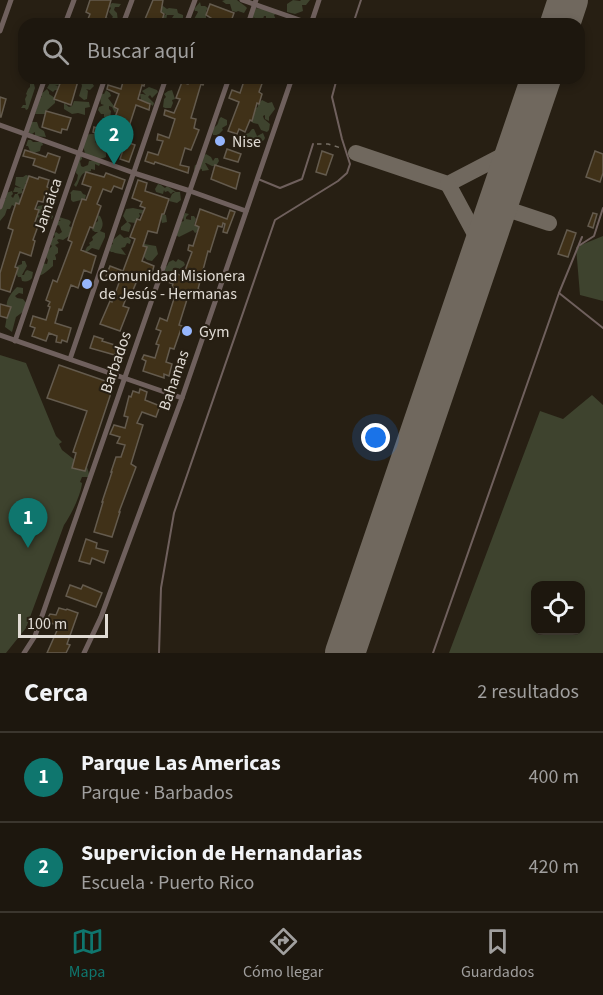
<!DOCTYPE html>
<html lang="es">
<meta charset="utf-8">
<style>
:root{--surface:#1d170e;--page:#2a241c;--text:#f1f3f6;--muted:#a09f9e;--line:#3b362e;--accent:#0f766e}
body{margin:0;font-family:"Source Sans 3",sans-serif;background:var(--page);color:var(--text)}
.controls{position:absolute;right:18px;bottom:18px;display:grid;overflow:hidden;border-radius:12px;box-shadow:0 3px 9px #0003}
.controls button{width:54px;height:54px;display:grid;place-items:center;padding:0;border:0;border-bottom:2px solid var(--line);background:var(--surface);color:var(--text);font:30px sans-serif}
.scale{position:absolute;left:18px;bottom:15px;width:90px;box-sizing:border-box;padding-left:6px;border:3px solid #e0dbd4;border-top:0;font-size:16px;line-height:21px;white-space:nowrap;color:#e0dbd4;-webkit-text-stroke:4px #271f13;paint-order:stroke}
.you{position:absolute;left:376px;top:438px;width:21px;height:21px;margin:-15px;border:4px solid #fff;border-radius:50%;background:#1a73e8;box-shadow:0 0 0 9px #1a73e833}
.badge{display:grid;place-items:center;width:39px;height:39px;border-radius:50%;background:var(--accent);color:#fff;font-size:20px;font-weight:700}
.pin{position:absolute;translate:-50% -50px;filter:drop-shadow(0 2px 3px #0008)}
.pin::after{content:'';position:absolute;top:32px;width:21px;height:18px;background:inherit;clip-path:polygon(0 0,100% 0,50% 100%)}
.list{margin:0;padding:0;list-style:none}
h2{display:flex;justify-content:space-between;align-items:center;height:78px;margin:0;padding:0 24px;font-size:26px}
h2 small{font-size:20px;font-weight:400;color:var(--muted)}
.list li{display:grid;grid-template-columns:39px 1fr auto;gap:18px;align-items:center;box-sizing:border-box;height:90px;padding:0 24px;border-top:2px solid var(--line)}
.list b{display:block;font-size:22px;white-space:nowrap}
.list p{margin:0;font-size:20px;white-space:nowrap;color:var(--muted)}
.list em{font-size:20px;font-style:normal;color:var(--muted)}
.icon{flex:none;width:33px;height:33px;fill:none;stroke:currentColor;stroke-width:2;stroke-linecap:round;stroke-linejoin:round}
.map{position:relative;flex:none;width:603px;height:653px;overflow:hidden}
.search{position:absolute;background:var(--surface);box-shadow:0 3px 9px #0003;left:18px;right:18px;top:18px;height:66px;display:flex;align-items:center;gap:15px;box-sizing:border-box;padding:0 21px;border-radius:18px;color:var(--muted);font-size:22px}
.sheet{height:258px;background:var(--surface)}
nav{display:flex;justify-content:space-around;align-items:center;box-sizing:border-box;height:84px;border-top:2px solid var(--line);background:var(--surface);font-size:16px;color:var(--muted)}
nav a{display:grid;justify-items:center;gap:3px}
nav .on{color:var(--accent)}
.map>svg:first-child{display:block}
.green{fill:#3e432e;fill-rule:evenodd}
.lines{fill:none;stroke-linecap:round;stroke-linejoin:round}
.taxiway{stroke:#70685e;stroke-width:16}
.runway{stroke:#70685e;stroke-width:40}
.building{fill:#403118;stroke:#645b4e;stroke-width:1.5}
.path{stroke:#756e64;stroke-width:1.5;stroke-dasharray:4.5 4.5;stroke-linecap:butt}
.lane{stroke:#6f605d;stroke-width:2}
.street{stroke:#6f605d;stroke-width:5}
.poi-dot{fill:#96b6fd;stroke:#271f13;stroke-width:2}
.labels{text-anchor:middle;stroke-width:4.5;stroke-linejoin:round;paint-order:stroke}
.poi-label{font-size:16px;fill:#e0dbd4;stroke:#271f13;text-anchor:start}
.street-label{font-size:16px;fill:#e0dbd4;stroke:#271f13}
</style>
<div class="map">
<svg width="603" height="653" viewBox="0 0 603 653">
<rect width="100%" height="100%" fill="#271f13"/>
<g class="green">
<path d="M225,0H237C240,3 245,5 247,8L244,13L238,11L236,12L232,11L230,4H226L222,1Z"/>
<path d="M293,0L300,1L301,0H310L306,5H302L303,11L295,14L287,12V4Z"/>
<path d="M200,2L201,6H205L208,8L206,11V18L201,21L194,19L198,12L197,11H195L194,9Z"/>
<path d="M112,3L121,4L119,7H115L114,10L117,13L118,22H120V24H103L104,19L107,17L109,20L113,17L109,12L111,8L109,6Z"/>
<path d="M163,6L167,9L169,8L177,9L178,13L183,15V18H178V21H173L172,18L174,15H167L166,21L164,20L163,17L166,14L159,12L160,7Z"/>
<path d="M254,8L266,9L276,14L274,15L276,20L273,24H269L266,21V16H264L263,19L256,21L254,17L252,24H250Z"/>
<path d="M33,78H60L59,85H55L58,86L57,90H55L53,92L47,88L50,83L54,84L53,81L47,83L42,80H38L37,82L32,81Z"/>
<path d="M88,79L91,81L94,86L90,90L86,89L88,91L87,99L84,100L79,96L82,86L81,82Z"/>
<path d="M30,84H34L35,88L28,109L26,110L25,108H21L23,105H26L25,99L27,95L26,94L28,89L30,87Z"/>
<path d="M149,87L157,90L158,92L152,98L150,95L148,97L154,103L153,106L150,104L141,100L140,94H143L146,95L142,91Z"/>
<path d="M47,89L49,92V94L55,98V103L46,111V114H35L40,97H42L40,95Z"/>
<path d="M106,90L110,93L111,96L108,98L117,110L115,113L112,107L109,106V109L111,111L110,119L104,117V114H101L98,110L99,107L104,105L101,104L99,93L104,94Z"/>
<path d="M172,90L175,99L172,100L173,103L171,108H165L163,107L164,99L166,97L164,94L168,91Z"/>
<path d="M262,100L268,103L272,102L275,109L269,117V121L265,119V115L263,116L264,119L270,124L269,130L267,132L261,130L258,124L253,123L250,120L254,109L258,107V104Z"/>
<path d="M74,101L89,102L90,107L85,108V115L78,113L72,114L64,109V103L69,107L72,106Z"/>
<path d="M221,117L227,120V125L222,128L223,130L218,135H213C211,129 214,128 217,125C219,122 218,120 221,117Z"/>
<path d="M31,122H37L39,128L44,131L46,137L35,136V132L32,134L29,133L27,125Z"/>
<path d="M252,129H254L257,136L263,133L265,138L264,140L261,142H259L258,138L257,137L251,141L247,140L246,137L240,136L249,133Z"/>
<path d="M91,134H97L98,138L95,142L106,149V157C98,161 92,157 85,153L82,143L85,135Z"/>
<path d="M28,140H31L33,142H42L43,145L41,146L40,151L34,153L30,151L28,146H26Z"/>
<path d="M206,154L211,157L213,161L215,158H218L219,161L216,166H212L206,163H205L209,170L202,171V169L195,171L194,169L195,165L199,164L202,157Z"/>
<path d="M82,155V159L80,161L81,166L83,167L88,165L89,161L97,160L100,164L99,166L95,164V170L91,169V171C89,172 86,172 84,173C80,175 79,183 76,187L74,185L77,180L78,175L76,173L77,159Z"/>
<path d="M26,175L29,176V183H25L27,189H22L23,193L18,194L21,202L16,207L12,205L10,209H7L5,215L0,221V205L4,199H6V193L12,191L13,194L11,196L13,198L15,194H17L18,192H13L15,187L21,188L15,185L16,177H23Z"/>
<path d="M158,184L161,185L165,188L167,186L176,192H180L181,200L177,203L169,201L172,194L175,192H173L171,194L168,191L165,192L164,190L163,194L156,192L155,189Z"/>
<path d="M73,190L81,191L83,194L86,195L85,199L73,202L71,200V194L70,193Z"/>
<path d="M44,205V210L45,211L49,208H54L51,215L53,216L52,219L50,218L39,225L36,223L38,219L37,216L38,215L42,216L45,214L39,213L37,208L38,206Z"/>
<path d="M133,208L166,215L167,222L162,223L161,219L139,213L140,216L135,223L128,222L131,225L129,232L121,230V227L127,222L123,216L126,209Z"/>
<path d="M185,213L189,214L186,217V219L191,220V216H194L196,219L194,225L200,227L199,231L195,233L193,230L179,237L176,235L181,222L184,221L183,217Z"/>
<path d="M97,215L100,216C103,221 104,226 100,231L105,233V237L99,250L92,248L83,255L87,247L90,245L89,243L93,240L92,237L98,232H95L92,230L95,223L98,221Z"/>
<path d="M59,217L69,220L71,222L69,226L72,228L69,236L63,240L59,239L57,240L59,243L55,245L58,248V253L55,255L56,258V260H53V266C48,270 44,275 36,277L41,263L47,264L48,260L46,257L47,251L52,246L50,244V240L55,237L54,234L56,232L59,234L62,232L59,225L56,226L58,221H61L59,220Z"/>
<path d="M120,234L124,238L128,237L131,240L130,244L127,243L125,247L121,248L126,255L115,253L113,252H111L109,250L111,245L113,244L112,242L114,239Z"/>
<path d="M603,236V301L580,295L576,247Z"/>
<path d="M144,244L156,246L158,254L152,261L147,260L142,255Z"/>
<path d="M178,259L184,262L185,265L180,269L178,268L173,272L168,271L166,274L162,273L163,267L167,266L169,262L173,260L176,262Z"/>
<path d="M22,261H25L27,266L22,275H24L25,272L27,270L33,272L32,278C30,281 26,282 22,281L21,277H18L16,272L18,269L17,266L22,264Z"/>
<path d="M17,287L23,288V294L19,293L15,296L17,298L23,299L27,304L24,311L16,317L12,332L5,327C10,308 0,304 17,287Z"/>
<path d="M0,355L26,363L56,436L62,442L59,444L62,450L85,468L87,467L90,477H82L80,482L82,483C81,495 71,515 64,525L26,628L6,653H0Z"/>
<path d="M592,395L603,405V653H449L540,411L563,419ZM536,586H580V630H536Z"/>
</g>
<g class="lines">
<g class="taxiway">
<path d="M356,153L448,184L517,148"/>
<path d="M448,184L483,249"/>
<path d="M498,206L549,223"/>
</g>
<g class="runway">
<path d="M560,24L568,0"/>
<path d="M345,653L541,78"/>
</g>
</g>
<g class="building">
<path d="M90,0H111L104,24H86L90,14L86,12Z"/>
<path d="M153,0H163L161,12L164,14L161,24H143Z"/>
<path d="M210,4L234,13L230,24L222,21L221,24H209L211,18L206,15Z"/>
<path d="M66,78L78,81L71,105L54,99L61,81L65,83Z"/>
<path d="M124,78H146L144,86L142,85L138,99L150,104L149,110L136,105L125,139L124,141L135,145L129,162L120,159L123,150L97,141L99,135L93,132L94,127L115,134L118,125L113,123L118,109L114,107L119,94L107,89L108,85L121,89Z"/>
<path d="M190,78H206L203,85L201,84L191,118L196,119L194,128L199,130L191,150L185,148L180,165L189,167L188,173L155,162L154,164L145,161L148,152L158,155L163,141L157,140L158,134L169,138L175,119L164,115L165,110L174,113L180,99L176,98L182,82L188,84Z"/>
<path d="M245,78L251,80L252,78H264L259,92L262,94L259,104L257,103L252,121L250,120L245,132L239,129L237,134L228,131L239,102L229,98L232,90L240,93Z"/>
<path d="M0,97L6,99L1,117H0Z"/>
<path d="M46,111L71,118L67,130L62,129L61,133L42,127Z"/>
<path d="M227,149L241,154L238,162L224,158Z"/>
<path d="M25,150L46,157L48,153L60,157L55,173L33,165L35,159L23,156Z"/>
<path d="M322,151L333,155L326,175L316,172Z"/>
<path d="M595,151L603,154V173L600,182L586,177Z"/>
<path d="M215,165L240,173L236,189L211,179Z"/>
<path d="M86,172L104,177L106,173L125,180L122,189L114,186L111,192L103,189L97,204L101,206L93,228L90,227L81,250L96,256L93,266L91,273L84,270L78,288L71,285L62,310L59,309L55,323L71,328L67,342L62,340L61,343L56,342L57,336L49,333L46,341L32,336L35,328L30,326L33,316L46,320L50,307L48,306L50,302L46,300L53,280L57,282L72,242L68,240L74,221L82,199L86,200L91,187L82,184Z"/>
<path d="M29,176L38,179L39,177L49,180L47,187L58,193L55,199L45,194L43,202L38,201L35,209L39,210L34,225L38,226L33,240L35,241L31,256L20,252L15,267L18,268L10,292L0,289V273L13,230L8,228L12,215L16,203L19,204Z"/>
<path d="M138,180L147,183L145,191L169,199L164,214H162L157,233L148,231L143,246L147,247L142,261L154,266L150,280L139,276L130,297L127,296L123,306L129,308L120,331L100,324L110,301L112,302L120,280L106,276L110,266L123,271L135,239L130,237L137,219L140,220L145,208L140,206L142,202L132,198Z"/>
<path d="M200,209L227,219L230,210L235,212L227,233L223,232L225,224L223,223L222,227L218,226L210,252L208,251L198,289L207,293L205,299L189,293L179,325L182,326L174,349L170,348L166,362L172,364L169,376L164,374V378L143,371L146,361L142,359L144,355L155,358L159,345L156,344L161,331L156,329L160,318L167,321L177,289L172,287L173,284L168,282L171,275L176,277L177,274L183,276L192,252L188,250L189,245L193,246L199,227L195,225Z"/>
<path d="M593,213L597,214L593,228L588,226Z"/>
<path d="M567,230L576,233L568,257L558,254Z"/>
<path d="M0,304L11,307L7,318L0,316Z"/>
<path d="M94,336L103,339L102,341L118,346L115,355L90,348Z"/>
<path d="M59,365L114,384L85,471L72,468L76,453L73,452L87,411L47,398Z"/>
<path d="M140,389L147,392L145,400L160,406L156,417L142,412L137,423L143,425L131,464L136,467L119,512H120L112,537L94,532L103,502H102L112,472H111L116,457H121L125,445L117,443L120,437L110,434L114,425L125,428L128,417L124,416L129,396L131,397L133,391L139,393Z"/>
<path d="M86,539L97,543L96,548L108,551L104,563L92,558L90,564L79,561Z"/>
<path d="M70,585L81,589L83,585L102,593L96,607L66,596Z"/>
<path d="M59,608L66,610L67,609L78,613L67,644L70,645L66,653H47L59,626L46,621L50,614L56,615Z"/>
</g>
<g class="lines">
<path class="path" d="M317,144H328L341,148"/>
<g class="lane">
<path d="M353,24L361,0"/>
<path d="M258,179L280,188L302,179L313,144"/>
<path d="M580,245L594,236L603,208"/>
<path d="M559,293L603,328"/>
<path d="M159,653L161,588L174,513L275,220L338,181L347,173L350,164L342,139L332,97L337,78"/>
<path d="M433,653L559,293L582,237"/>
</g>
<g class="street">
<path d="M242,0L311,24"/>
<path d="M65,24L74,0"/>
<path d="M123,24L132,0"/>
<path d="M186,24L195,0"/>
<path d="M248,24L256,0"/>
<path d="M311,24L319,0"/>
<path d="M0,31L11,0"/>
<path d="M0,125L134,173L190,191L246,211"/>
<path d="M0,207L45,78"/>
<path d="M0,335L182,398"/>
<path d="M15,341L105,78"/>
<path d="M70,359L166,78"/>
<path d="M24,653L35,636L229,78"/>
<path d="M84,653L101,617L182,398L292,78"/>
</g>
</g>
<g class="poi-dot">
<circle cx="220" cy="141" r="6"/>
<circle cx="87" cy="284" r="6"/>
<circle cx="187" cy="331" r="6"/>
</g>
<g class="labels">
<g class="poi-label">
<text x="232" y="147">Nise</text>
<text x="99" y="281">Comunidad Misionera<tspan x="99" dy="18">de Jesús - Hermanas</tspan></text>
<text x="199" y="337">Gym</text>
</g>
<g class="street-label">
<text transform="translate(47 205) rotate(-71)" y="6">Jamaica</text>
<text transform="translate(115 362) rotate(-71)" y="6">Barbados</text>
<text transform="translate(173 380) rotate(-71)" y="6">Bahamas</text>
</g>
</g>
</svg>
<div class="controls">
<button><svg class="icon" aria-label="locate" viewBox="0 0 24 24"><circle cx="12" cy="12" r="6"/><path d="M12 2v4M12 18v4M2 12h4M18 12h4"/></svg></button>
</div>
<div class="scale">100 m</div>
<div class="you"></div>
<div class="pin badge" style="left:28px;top:548px">1</div>
<div class="pin badge" style="left:114px;top:165px">2</div>
<div class="search"><svg class="icon" aria-label="search" viewBox="0 0 24 24"><circle cx="10" cy="10" r="6"/><path d="M15 15l6 6"/></svg>Buscar aquí</div>
</div>
<section class="sheet">
<h2>Cerca<small>2 resultados</small></h2>
<ul class="list">
<li><span class="badge">1</span><div><b>Parque Las Americas</b><p>Parque · Barbados</p></div><em>400 m</em></li>
<li><span class="badge">2</span><div><b>Supervicion de Hernandarias</b><p>Escuela · Puerto Rico</p></div><em>420 m</em></li>
</ul>
</section>
<nav>
<a class="on"><svg class="icon" aria-label="map" viewBox="0 0 24 24"><path d="M3 6l6-2 6 2 6-2v14l-6 2-6-2-6 2zM9 4v14M15 6v14"/></svg>Mapa</a>
<a><svg class="icon" aria-label="directions" viewBox="0 0 24 24"><path d="M12 3l9 9-9 9-9-9zM9 14v-3h6M13 9l2 2-2 2"/></svg>Cómo llegar</a>
<a><svg class="icon" aria-label="saved" viewBox="0 0 24 24"><path d="M7 4h10v16l-5-4-5 4z"/></svg>Guardados</a>
</nav>
